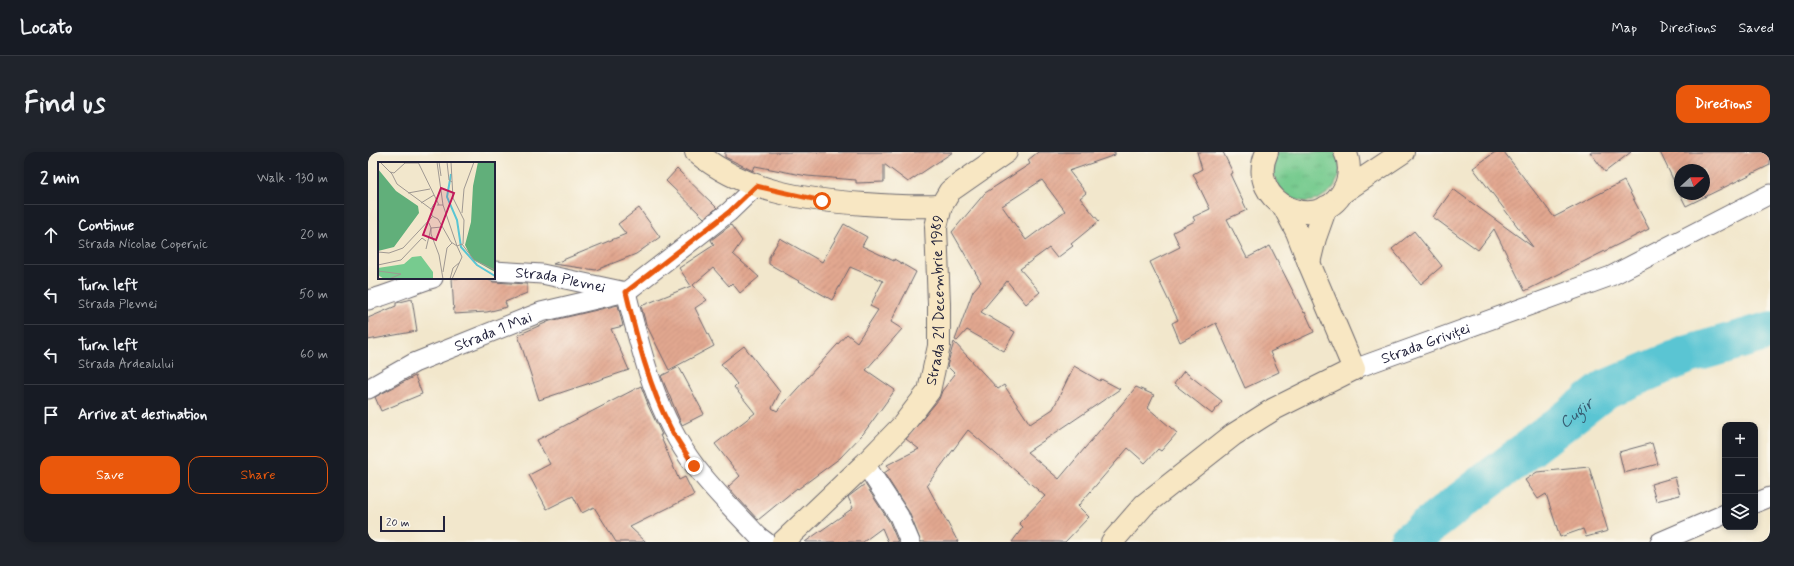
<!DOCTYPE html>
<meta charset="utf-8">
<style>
:root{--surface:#171b24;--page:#20242c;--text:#f1f3f6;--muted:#9ea1a6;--line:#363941;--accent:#ea580c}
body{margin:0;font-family:Mynerve,sans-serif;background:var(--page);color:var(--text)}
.controls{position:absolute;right:12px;bottom:12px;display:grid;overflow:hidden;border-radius:8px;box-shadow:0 2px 6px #0003}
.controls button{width:36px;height:36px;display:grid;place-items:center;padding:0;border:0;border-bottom:1px solid var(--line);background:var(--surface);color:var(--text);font:20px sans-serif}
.compass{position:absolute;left:1306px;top:12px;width:36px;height:36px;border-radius:50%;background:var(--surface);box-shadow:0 2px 6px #0003;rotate:69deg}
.scale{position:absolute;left:12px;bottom:10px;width:65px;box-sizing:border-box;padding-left:4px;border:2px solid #22223b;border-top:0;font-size:11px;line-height:14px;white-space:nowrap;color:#22223b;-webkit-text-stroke:3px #fbf7ec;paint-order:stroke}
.stop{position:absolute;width:12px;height:12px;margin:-9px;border:3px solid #ea580c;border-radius:50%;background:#fff}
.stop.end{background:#ea580c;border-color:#fff;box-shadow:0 1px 4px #0008}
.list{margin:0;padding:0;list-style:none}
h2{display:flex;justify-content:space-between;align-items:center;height:52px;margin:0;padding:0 16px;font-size:17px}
h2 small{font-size:13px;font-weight:400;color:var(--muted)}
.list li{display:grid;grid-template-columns:26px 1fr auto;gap:12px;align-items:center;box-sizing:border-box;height:60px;padding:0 16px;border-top:1px solid var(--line)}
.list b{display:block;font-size:15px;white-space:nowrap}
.list p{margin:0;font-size:13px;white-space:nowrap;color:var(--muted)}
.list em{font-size:13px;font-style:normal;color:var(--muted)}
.actions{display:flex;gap:8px;padding:12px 16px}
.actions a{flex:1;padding:9px 0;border:1px solid var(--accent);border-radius:12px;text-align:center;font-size:14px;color:var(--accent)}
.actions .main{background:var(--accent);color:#fff}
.icon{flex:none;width:22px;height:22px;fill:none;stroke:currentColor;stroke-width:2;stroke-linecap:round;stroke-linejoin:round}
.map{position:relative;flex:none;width:1402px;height:390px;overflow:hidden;border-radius:12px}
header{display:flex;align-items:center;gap:24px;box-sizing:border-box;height:56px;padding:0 20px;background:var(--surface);border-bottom:1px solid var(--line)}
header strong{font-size:19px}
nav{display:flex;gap:22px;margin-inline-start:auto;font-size:14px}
.intro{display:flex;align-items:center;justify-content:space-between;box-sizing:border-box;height:96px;padding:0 24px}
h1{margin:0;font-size:28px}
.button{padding:10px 18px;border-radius:12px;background:var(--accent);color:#fff;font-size:14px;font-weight:700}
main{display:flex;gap:24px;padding:0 24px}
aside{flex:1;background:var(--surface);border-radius:12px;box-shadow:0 2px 6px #0003}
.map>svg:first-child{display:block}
.grass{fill:url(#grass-tufts);stroke:#4c7665}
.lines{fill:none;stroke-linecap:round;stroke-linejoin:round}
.river{stroke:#5ac5d3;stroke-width:39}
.building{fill:url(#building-hatch);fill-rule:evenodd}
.street-casing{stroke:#6b676e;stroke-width:21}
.secondary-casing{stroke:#6b676e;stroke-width:24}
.street{stroke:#fff;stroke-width:19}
.secondary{stroke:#f8e7c3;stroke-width:22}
.route{stroke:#ea580c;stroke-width:5}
.labels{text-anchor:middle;stroke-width:3;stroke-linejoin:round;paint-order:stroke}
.street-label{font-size:15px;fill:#22223b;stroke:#fbf7ec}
.water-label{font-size:16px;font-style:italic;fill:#365b70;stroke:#fbf7ec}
.inset-river{fill:none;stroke:#5ac5d3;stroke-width:2}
.inset-road{fill:none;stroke:#9f9892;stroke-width:1}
.view{fill:#c2185b;fill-opacity:0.15;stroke:#c2185b;stroke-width:2}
.inset-edge{fill:none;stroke:#22223b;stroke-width:2}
</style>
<header>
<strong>Locato</strong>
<nav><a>Map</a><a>Directions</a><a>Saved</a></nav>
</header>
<div class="intro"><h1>Find us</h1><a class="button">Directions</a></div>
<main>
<aside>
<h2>2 min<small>Walk · 130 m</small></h2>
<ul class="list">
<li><svg class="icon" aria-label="ahead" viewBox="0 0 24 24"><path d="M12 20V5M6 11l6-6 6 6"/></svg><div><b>Continue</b><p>Strada Nicolae Copernic</p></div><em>20 m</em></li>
<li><svg class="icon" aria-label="left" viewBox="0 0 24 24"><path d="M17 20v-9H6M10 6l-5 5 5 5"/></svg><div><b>Turn left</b><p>Strada Plevnei</p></div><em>50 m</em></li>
<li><svg class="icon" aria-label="left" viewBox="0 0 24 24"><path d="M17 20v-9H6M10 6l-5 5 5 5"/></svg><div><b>Turn left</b><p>Strada Ardealului</p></div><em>60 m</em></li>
<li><svg class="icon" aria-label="arrive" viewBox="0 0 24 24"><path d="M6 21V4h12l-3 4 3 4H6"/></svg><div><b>Arrive at destination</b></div></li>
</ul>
<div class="actions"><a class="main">Save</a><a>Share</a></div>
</aside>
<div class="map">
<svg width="1402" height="390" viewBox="0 0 1402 390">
<defs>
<pattern id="grass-tufts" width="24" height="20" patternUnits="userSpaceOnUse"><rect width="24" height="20" fill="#77cb8f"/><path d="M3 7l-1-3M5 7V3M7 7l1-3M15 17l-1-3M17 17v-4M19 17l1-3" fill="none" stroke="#67ae7c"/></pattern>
<pattern id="building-hatch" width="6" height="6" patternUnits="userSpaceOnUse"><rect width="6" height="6" fill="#e2a790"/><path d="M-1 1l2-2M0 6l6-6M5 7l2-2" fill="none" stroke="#c28f7d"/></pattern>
</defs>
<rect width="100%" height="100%" fill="#fbf7ec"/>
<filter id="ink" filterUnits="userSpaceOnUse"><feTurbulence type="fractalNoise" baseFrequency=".025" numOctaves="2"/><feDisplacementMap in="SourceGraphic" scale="8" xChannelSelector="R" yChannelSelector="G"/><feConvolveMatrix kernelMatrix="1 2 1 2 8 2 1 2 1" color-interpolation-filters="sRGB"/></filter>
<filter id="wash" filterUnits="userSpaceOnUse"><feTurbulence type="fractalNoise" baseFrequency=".012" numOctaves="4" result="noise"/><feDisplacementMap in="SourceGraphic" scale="16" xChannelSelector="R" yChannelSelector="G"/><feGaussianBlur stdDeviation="0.9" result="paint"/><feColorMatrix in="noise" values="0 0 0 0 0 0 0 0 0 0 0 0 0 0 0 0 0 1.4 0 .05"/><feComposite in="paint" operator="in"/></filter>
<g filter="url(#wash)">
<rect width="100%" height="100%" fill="#f2e7cc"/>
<path class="grass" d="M910,0H968C970,6 972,12 972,18C973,23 969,28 967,33C964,39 960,41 954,45C927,62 892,28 910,0Z"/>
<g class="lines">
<path class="river" id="s1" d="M1040,390L1238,237L1319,203L1402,179"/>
</g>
<g id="blocks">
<g class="building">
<path d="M357,0H585L540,30L516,12V30L488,31V28L439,24L387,14L385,19L357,5Z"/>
<path d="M670,0H747V3L701,19L718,41L712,46L731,69L703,92L705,94L689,106L681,96L652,117L672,140L658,152L639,129L613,160L647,180L636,199L599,178L589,189L587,188L605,139L613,130L584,80L617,41L662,12L660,8ZM674,28L697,59L658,88L634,54Z"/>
<path d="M829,0H855L865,21L862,22L879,58L859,67L879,106L902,94L936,161L937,160L946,180L902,200L911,220L877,236L848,171L812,190L804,171L810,168L782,110L812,95L805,80L827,69L825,65L842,57L825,22L834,17Z"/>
<path d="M1127,0H1136L1186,65L1256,29L1281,77L1157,139L1126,77L1110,98L1065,65L1085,37L1165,95L1105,16Z"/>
<path d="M1222,0H1263L1237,20Z"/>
<path d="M1292,0H1402V13L1318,54L1312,42H1336V18H1312V42Z"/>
<path d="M309,17L349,56L336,66L298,29Z"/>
<path d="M271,56L292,85L268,102L228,118L185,112L258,82L250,72Z"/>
<path d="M476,72L499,85L494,94L526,109V107L548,120L523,170L534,177L498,218L527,238L495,282L472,306L430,337L429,336L390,368L360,335L372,324L347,292L387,261L366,235L369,232L353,212L376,194L412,240L404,256L409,259L479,182L489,190L510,158L502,154L515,129L482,115L464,148L401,112V105L412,86L454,110Z"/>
<path d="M363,73L374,89L365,102L391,125L372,141L364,131L361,134L345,116L325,133L339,148L327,156L346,194L301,218L278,172L273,154L323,134L311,116L346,93L343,88Z"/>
<path d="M1046,79L1074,114L1053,132L1024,97Z"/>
<path d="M84,126H118L125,130L159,132V141L137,150L139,155L119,160L86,162Z"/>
<path d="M44,147L49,179L0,188V166L28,154V151Z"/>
<path d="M250,153L255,174L243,177L261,218L171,248L150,183L182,169Z"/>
<path d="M586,190L630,237L636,233L662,272L685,257L706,214L732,229L733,227L752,237L659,300L691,327L768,235L786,243L780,256L809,281L793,299L790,297L777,311L760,296L710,354L721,365L697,390H644L655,375L651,371L677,344L600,278L559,333L590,390H553L541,360L516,321L522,317L519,313L551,297L538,287L571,247L574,239L587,222L579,214Z"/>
<path d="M311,215L336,262L314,273L293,224Z"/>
<path d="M816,219L854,249L844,262L806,232Z"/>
<path d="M47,224L54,242L13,259L7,245Z"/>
<path d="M273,234L280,252L279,251L294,283H292L311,328L317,325L326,343L262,375L278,390H248L226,355L214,361L205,344L179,357L161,323L182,312L169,288Z"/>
<path d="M1284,291L1290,312L1256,321L1251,300Z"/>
<path d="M1221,315L1240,379L1218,385L1215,377L1192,385L1178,342L1170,347L1157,328L1169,320Z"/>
<path d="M1307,325L1312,343L1288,349L1283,332Z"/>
<path d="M497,332L521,369L530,390H520L514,376L495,390H437L485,356L480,345Z"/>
</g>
</g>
</g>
<g filter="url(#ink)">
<use href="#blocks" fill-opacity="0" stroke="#6b676e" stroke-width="1"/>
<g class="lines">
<g class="street-casing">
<g id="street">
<path id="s2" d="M126,119L174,122L258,140L361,60L388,34"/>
<path d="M0,148C22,143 43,132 65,126"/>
<path id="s3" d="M986,217L1243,124L1402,42"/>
<path id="s4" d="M0,237L46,211L173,160L258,140C273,200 289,264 327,314C346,339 369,361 390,384L398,390"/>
<path d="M497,312L531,364L542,390"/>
<path d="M1387,351L1402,345"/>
<path d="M1292,390L1357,362"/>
</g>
</g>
<g class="secondary-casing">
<g id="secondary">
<path d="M328,0C376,40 437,48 497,52C523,54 548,55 573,54"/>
<path d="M899,0C875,52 956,87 978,33C982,23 982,9 977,0"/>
<path d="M975,40L1035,0"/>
<path d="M941,111L947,86L958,55"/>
<path id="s5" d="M415,390L497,312L535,273L561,239L571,194V152L568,75L573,54L582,39L638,0"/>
<path d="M744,390L776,353L865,283L906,257L986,217L941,111L929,80L916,55"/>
</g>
</g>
<use href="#street" class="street"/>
<use href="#secondary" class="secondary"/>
</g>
</g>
<g class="lines" filter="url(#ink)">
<path class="route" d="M326,314C319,302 310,290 303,277C281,235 269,186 258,140L361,60L388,34L454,49"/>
</g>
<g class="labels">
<g class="street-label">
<text dy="5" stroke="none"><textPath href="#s2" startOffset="67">Strada Plevnei</textPath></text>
<text dy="5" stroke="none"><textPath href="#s5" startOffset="302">Strada 21 Decembrie 1989</textPath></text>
<text dy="5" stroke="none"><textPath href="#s4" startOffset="138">Strada 1 Mai</textPath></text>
<text dy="5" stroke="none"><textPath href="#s3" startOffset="76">Strada Griviței</textPath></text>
</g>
<g class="water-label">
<text dy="6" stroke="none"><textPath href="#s1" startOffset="212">Cugir</textPath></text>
</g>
</g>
<g transform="translate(10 10)">
<rect width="117" height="117" fill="#f2e7cc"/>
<path d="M43,94L55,110V117H6L0,113V106L26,102L34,95Z" fill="#77cb8f"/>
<path d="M100,0H117V110L94,97L87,83L93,60L95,24ZM0,7L18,29L40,44L41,51L16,85L0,89Z" fill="#61af7a"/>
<path class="inset-river" d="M73,12L69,35L79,58L83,85L99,103L117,114"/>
<path class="inset-road" d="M2,0L14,12L19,22L53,47M40,0L61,43M59,0L65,43M61,0L63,14M69,0L71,18L74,20M73,0L75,36L86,58L85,82M12,10L16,11L27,1H40M86,27L96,0M30,31L52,27M43,41L56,33M56,42L53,47L54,54L60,57L73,80L79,84M59,43H65L79,84M84,51L86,27M64,65L53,66V72L61,93L65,117M48,87L53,66L51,61M0,90L11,91L25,86L54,55M0,103L23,98L44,76L48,79M0,109L23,112L11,117M65,110L69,86L74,81M72,117L75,106L82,100M74,117L84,95L79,84L84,82L96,98L117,108"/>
<path class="view" d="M63,26L76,31L58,78L45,73Z"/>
<rect width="117" height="117" class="inset-edge"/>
</g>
</svg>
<div class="controls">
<button>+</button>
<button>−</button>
<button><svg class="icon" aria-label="layers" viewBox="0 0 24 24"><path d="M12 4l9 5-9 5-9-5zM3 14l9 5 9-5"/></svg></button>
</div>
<svg class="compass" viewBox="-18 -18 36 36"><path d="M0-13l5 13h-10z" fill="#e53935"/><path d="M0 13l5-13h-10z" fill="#9ea1a6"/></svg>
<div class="scale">20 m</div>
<div class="stop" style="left:454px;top:49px"></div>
<div class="stop end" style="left:326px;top:314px"></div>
</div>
</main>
